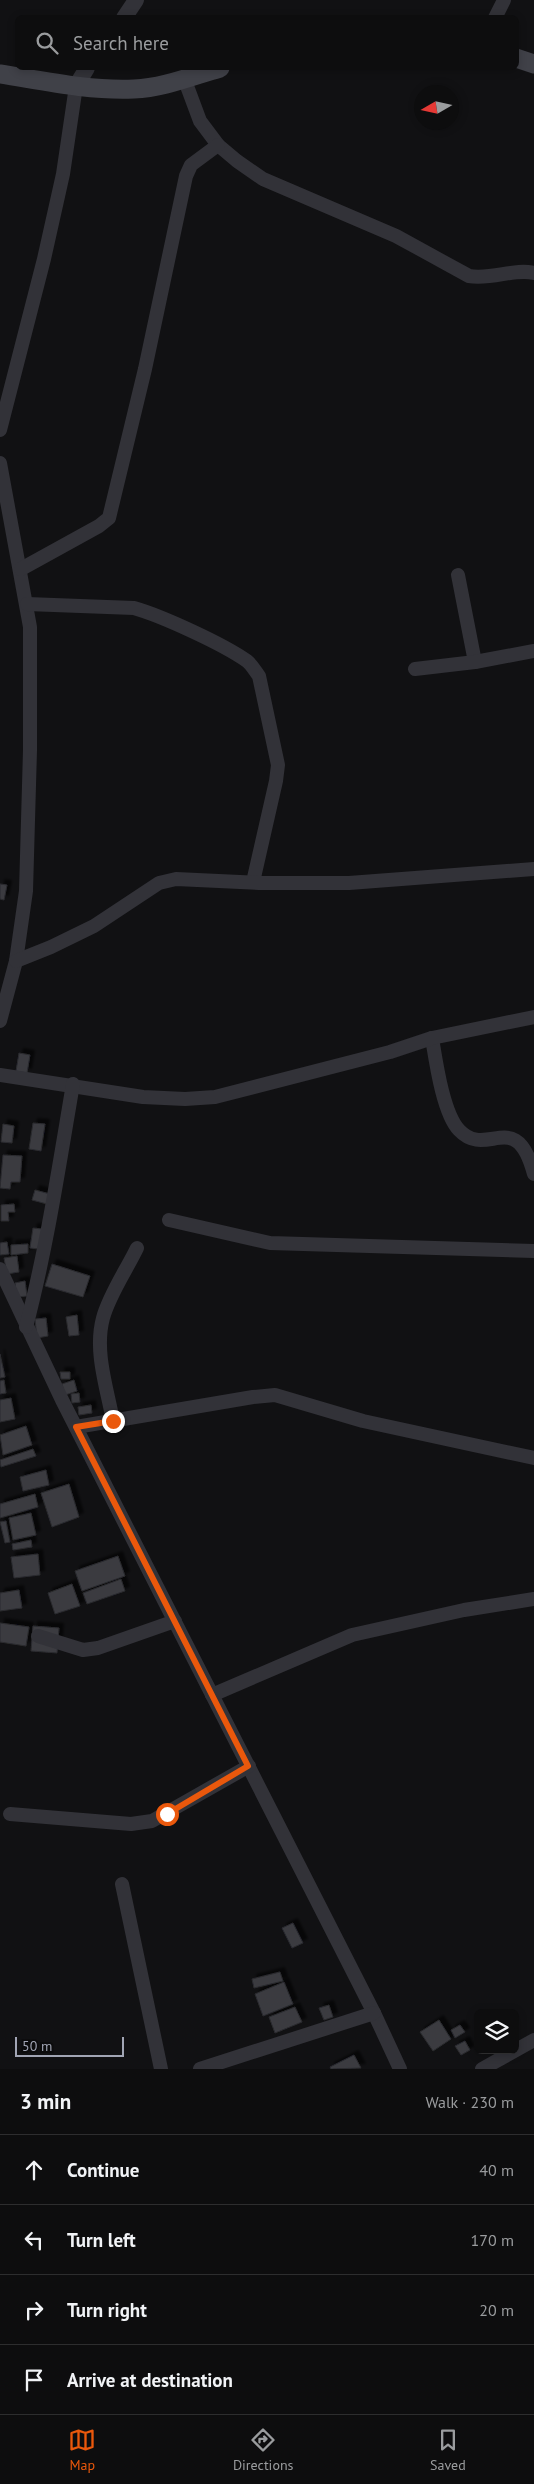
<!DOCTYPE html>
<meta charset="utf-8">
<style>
:root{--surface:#0d0d0e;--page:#1b1b1c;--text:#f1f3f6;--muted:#9a9c9e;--line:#2d2d2e;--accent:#ea580c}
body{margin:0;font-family:"PT Sans",sans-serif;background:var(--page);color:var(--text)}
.controls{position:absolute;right:15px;bottom:15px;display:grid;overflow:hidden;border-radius:8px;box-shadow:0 2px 8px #0003}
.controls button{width:45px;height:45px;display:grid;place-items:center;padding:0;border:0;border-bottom:1px solid var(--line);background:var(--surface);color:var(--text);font:25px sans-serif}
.compass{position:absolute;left:414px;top:85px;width:45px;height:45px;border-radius:50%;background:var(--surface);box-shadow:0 2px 8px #0003;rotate:261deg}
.scale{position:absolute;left:15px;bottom:12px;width:109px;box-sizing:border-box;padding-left:5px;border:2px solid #a1a5b4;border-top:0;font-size:14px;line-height:18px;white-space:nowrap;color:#a1a5b4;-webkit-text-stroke:4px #0c0c0d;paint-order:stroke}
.stop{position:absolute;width:15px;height:15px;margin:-11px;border:4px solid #ea580c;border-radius:50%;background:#fff}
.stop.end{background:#ea580c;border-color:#fff;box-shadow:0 1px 5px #0008}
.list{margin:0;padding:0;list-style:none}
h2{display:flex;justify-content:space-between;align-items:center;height:65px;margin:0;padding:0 20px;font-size:21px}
h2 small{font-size:16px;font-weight:400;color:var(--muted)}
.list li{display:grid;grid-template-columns:32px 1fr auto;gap:15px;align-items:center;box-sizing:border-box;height:70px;padding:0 20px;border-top:1px solid var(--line)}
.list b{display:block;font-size:19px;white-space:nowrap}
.list em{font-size:16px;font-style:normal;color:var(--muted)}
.icon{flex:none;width:28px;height:28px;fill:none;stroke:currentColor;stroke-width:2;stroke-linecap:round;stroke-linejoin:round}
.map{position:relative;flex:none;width:534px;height:2069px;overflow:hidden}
.search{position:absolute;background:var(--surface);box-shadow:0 2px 8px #0003;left:15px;right:15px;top:15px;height:55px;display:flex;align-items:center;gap:12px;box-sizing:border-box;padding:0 18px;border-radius:8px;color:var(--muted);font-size:19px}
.sheet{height:345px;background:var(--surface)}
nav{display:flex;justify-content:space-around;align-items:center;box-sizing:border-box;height:70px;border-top:1px solid var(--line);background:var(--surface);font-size:14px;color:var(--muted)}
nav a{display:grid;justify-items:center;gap:2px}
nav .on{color:var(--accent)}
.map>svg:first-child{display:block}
.building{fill:#3a3b40;stroke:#2b2b2f;filter:url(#shadow)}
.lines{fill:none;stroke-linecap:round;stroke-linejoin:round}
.minor{stroke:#323238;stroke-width:14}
.tertiary{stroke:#323238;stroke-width:16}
.secondary{stroke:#404148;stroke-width:19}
.route{stroke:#ea580c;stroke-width:6}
</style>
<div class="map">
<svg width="534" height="2069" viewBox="0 0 534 2069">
<defs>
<filter id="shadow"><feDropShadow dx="4.5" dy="-4.5" stdDeviation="1" flood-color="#0009"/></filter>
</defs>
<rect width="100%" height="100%" fill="#111113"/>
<g class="building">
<path d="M0,884L7,885L4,900L0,899Z"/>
<path d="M19,1053L30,1055L27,1073L16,1071Z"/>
<path d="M33,1123L45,1124L41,1151L29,1149Z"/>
<path d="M3,1124L14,1126L12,1143L1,1142Z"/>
<path d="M3,1155L22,1156L20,1182H11L10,1189L0,1188Z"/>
<path d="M35,1190L50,1194L47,1204L32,1200Z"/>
<path d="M14,1204L15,1212H8L9,1221H1V1205Z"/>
<path d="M33,1228L42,1229L39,1249L30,1248Z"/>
<path d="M7,1242L9,1254L0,1255V1243Z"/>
<path d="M28,1244V1253L11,1255V1245Z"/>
<path d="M17,1256L19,1272L7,1274L4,1258Z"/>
<path d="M52,1264L90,1276L83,1297L45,1286Z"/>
<path d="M25,1281L27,1296L17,1297L15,1283Z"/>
<path d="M77,1315L79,1335L69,1336L66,1317Z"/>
<path d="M46,1318L48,1336L37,1338L35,1319Z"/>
<path d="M0,1354L5,1377L0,1378Z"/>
<path d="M60,1372H70V1379H61Z"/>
<path d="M4,1380L6,1393L0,1394V1381Z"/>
<path d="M74,1380L77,1391L65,1395L62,1384Z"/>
<path d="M79,1393L80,1402L72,1403L71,1394Z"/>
<path d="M11,1398L15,1419L0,1422V1400Z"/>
<path d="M91,1405L92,1413L79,1415L78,1407Z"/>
<path d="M26,1426L32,1445L3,1455L0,1435Z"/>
<path d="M33,1449L36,1456L1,1467L0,1460Z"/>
<path d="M46,1470L49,1485L23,1491L20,1477Z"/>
<path d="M69,1484L79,1517L52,1527L41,1493Z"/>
<path d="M35,1494L38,1507L0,1518V1504Z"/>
<path d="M31,1513L36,1535L13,1540L9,1518Z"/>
<path d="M6,1521L10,1542L5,1543L0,1522Z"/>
<path d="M31,1540L32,1547L13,1550L12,1544Z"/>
<path d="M38,1554L40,1575L14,1578L11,1557Z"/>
<path d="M118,1556L125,1576L82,1591L75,1571Z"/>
<path d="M121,1579L125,1591L87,1604L83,1593Z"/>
<path d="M72,1584L80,1606L55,1614L48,1593Z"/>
<path d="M19,1590L22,1608L0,1611V1593Z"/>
<path d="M0,1623L29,1627L26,1646L0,1642Z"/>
<path d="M33,1626L59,1628L57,1653L31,1651Z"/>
<path d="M293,1923L303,1943L292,1948L282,1928Z"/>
<path d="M280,1972L283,1981L254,1988L252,1979Z"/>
<path d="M284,1982L293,2004L263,2016L255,1994Z"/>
<path d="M329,2005L333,2017L324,2020L319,2008Z"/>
<path d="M295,2007L302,2022L275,2033L269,2017Z"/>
<path d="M439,2020L451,2039L433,2051L420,2032Z"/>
<path d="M460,2025L465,2032L455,2038L451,2030Z"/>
<path d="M465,2041L470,2050L461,2055L455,2046Z"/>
<path d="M354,2055L361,2068L331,2069L330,2067Z"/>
</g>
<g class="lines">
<g class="minor">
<path d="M495,18L504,0"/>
<path d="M184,78L200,121L218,145L237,161L263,179L396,236L469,276C492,280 515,268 534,273"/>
<path d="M0,430L44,259L63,174L76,86"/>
<path d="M0,463L30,627V750L26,891L16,961L0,1021"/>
<path d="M21,569L99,526L109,518L145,369L186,176L191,165L218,145"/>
<path d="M458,575L475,662"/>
<path d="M27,604L134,608C162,616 223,644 247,661C252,665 255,671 259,676L278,765L276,781L253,882"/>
<path d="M415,669L475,662L534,651"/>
<path d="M16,961L51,947L94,926L159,883L176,879L259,883H349L534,869"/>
<path d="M432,1038C436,1062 443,1113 459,1130C487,1160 516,1106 534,1174"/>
<path d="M0,1075L143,1097L185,1099L215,1097L390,1052L432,1038L534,1017"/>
<path d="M169,1220L270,1243L534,1251"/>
<path d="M0,1269L62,1400L374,2013L400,2069"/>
<path d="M26,1327C47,1247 59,1166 73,1084"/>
<path d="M113,1421C107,1388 94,1351 103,1318C109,1295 127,1269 137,1248"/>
<path d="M76,1427L253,1397L275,1395L363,1421L534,1458"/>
<path d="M38,1636L83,1650L98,1648L175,1621"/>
<path d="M212,1695L352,1635L464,1610L534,1599"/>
<path d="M10,1814L131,1824L152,1821L249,1766"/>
<path d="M122,1884L161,2069"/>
<path d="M200,2069L374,2013"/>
<path d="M482,2069L534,2040"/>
</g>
<g class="tertiary">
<path d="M124,18L136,0"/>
<path d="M76,86L87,68"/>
</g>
<g class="secondary">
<path d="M516,58L534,64"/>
<path d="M0,74C44,81 89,91 134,89C163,88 192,76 220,68"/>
</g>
</g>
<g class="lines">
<path class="route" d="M113,1421L76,1427L248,1766L167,1814"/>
</g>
</svg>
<div class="controls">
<button><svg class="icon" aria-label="layers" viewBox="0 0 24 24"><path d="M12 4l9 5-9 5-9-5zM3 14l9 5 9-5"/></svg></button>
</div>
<svg class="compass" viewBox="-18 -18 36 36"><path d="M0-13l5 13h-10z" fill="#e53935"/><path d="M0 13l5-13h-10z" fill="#9a9c9e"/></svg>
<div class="scale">50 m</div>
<div class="stop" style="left:167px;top:1814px"></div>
<div class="stop end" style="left:113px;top:1421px"></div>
<div class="search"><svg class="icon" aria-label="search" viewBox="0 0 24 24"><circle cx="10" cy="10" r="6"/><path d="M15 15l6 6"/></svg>Search here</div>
</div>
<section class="sheet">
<h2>3 min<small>Walk · 230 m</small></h2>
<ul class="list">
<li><svg class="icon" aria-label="ahead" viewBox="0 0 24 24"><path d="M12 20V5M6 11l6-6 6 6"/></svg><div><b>Continue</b></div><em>40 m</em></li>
<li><svg class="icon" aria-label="left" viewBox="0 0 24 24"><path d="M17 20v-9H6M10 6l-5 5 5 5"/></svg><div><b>Turn left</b></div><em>170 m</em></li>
<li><svg class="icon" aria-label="right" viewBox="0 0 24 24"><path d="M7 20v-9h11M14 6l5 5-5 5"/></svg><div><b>Turn right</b></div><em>20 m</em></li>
<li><svg class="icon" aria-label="arrive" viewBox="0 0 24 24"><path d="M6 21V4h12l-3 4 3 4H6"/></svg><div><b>Arrive at destination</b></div></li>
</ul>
</section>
<nav>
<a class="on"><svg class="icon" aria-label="map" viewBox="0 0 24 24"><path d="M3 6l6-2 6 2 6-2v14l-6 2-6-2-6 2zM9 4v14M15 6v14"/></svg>Map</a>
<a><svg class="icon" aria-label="directions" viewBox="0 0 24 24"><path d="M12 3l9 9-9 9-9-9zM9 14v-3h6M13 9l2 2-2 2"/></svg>Directions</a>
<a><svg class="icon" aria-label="saved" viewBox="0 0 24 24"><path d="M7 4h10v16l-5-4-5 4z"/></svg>Saved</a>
</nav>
